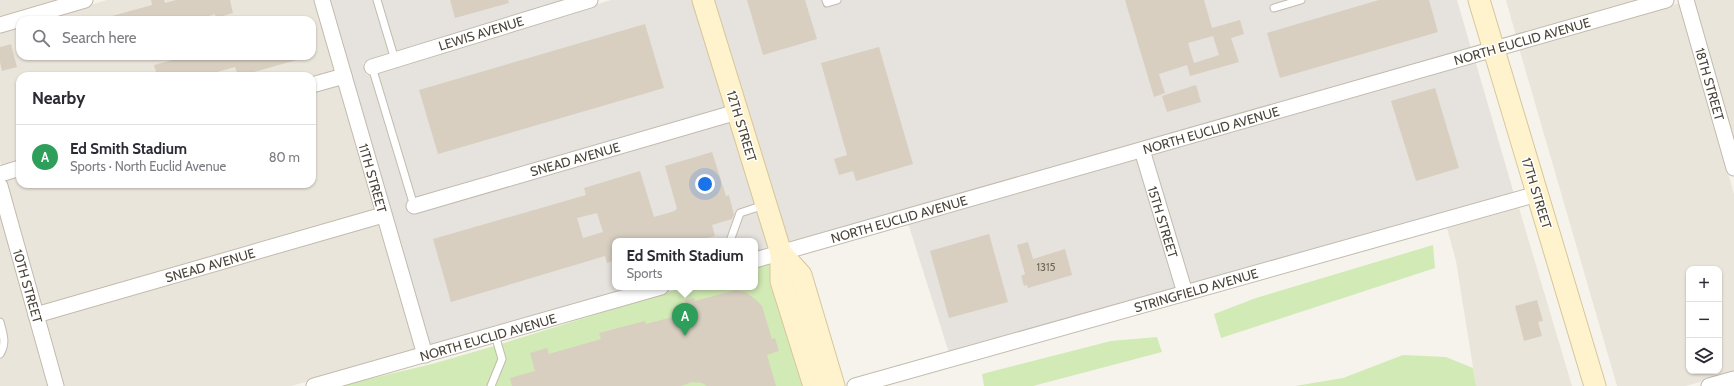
<!DOCTYPE html>
<meta charset="utf-8">
<style>
:root{--surface:#fff;--page:#f2f2f3;--text:#2b2b33;--muted:#7c7c81;--line:#e1e1e2;--accent:#db2777}
body{margin:0;font-family:Cabin,sans-serif;background:var(--page);color:var(--text)}
.controls{position:absolute;right:12px;bottom:12px;display:grid;overflow:hidden;border-radius:8px;box-shadow:0 1px 3px #0004}
.controls button{width:36px;height:36px;display:grid;place-items:center;padding:0;border:0;border-bottom:1px solid var(--line);background:var(--surface);color:var(--text);font:20px sans-serif}
.you{position:absolute;left:705px;top:184px;width:14px;height:14px;margin:-10px;border:3px solid #fff;border-radius:50%;background:#1a73e8;box-shadow:0 0 0 6px #1a73e833}
.badge{display:grid;place-items:center;width:26px;height:26px;border-radius:50%;background:var(--accent);color:#fff;font-size:13px;font-weight:700}
.pin{position:absolute;translate:-50% -33px;filter:drop-shadow(0 1px 2px #0008)}
.pin::after{content:'';position:absolute;top:21px;width:14px;height:12px;background:inherit;clip-path:polygon(0 0,100% 0,50% 100%)}
.popup{position:absolute;left:612px;top:238px;width:146px;height:52px;box-sizing:border-box;display:grid;place-content:center;border-radius:8px;background:var(--surface);filter:drop-shadow(0 1px 3px #0005);font-size:13px;white-space:nowrap;color:var(--muted)}
.popup b{font-size:15px;color:var(--text)}
.popup::after{content:'';position:absolute;left:50%;top:100%;margin-left:-8px;border:8px solid transparent;border-top-color:var(--surface)}
.list{margin:0;padding:0;list-style:none}
h2{display:flex;justify-content:space-between;align-items:center;height:52px;margin:0;padding:0 16px;font-size:17px}
h2 small{font-size:13px;font-weight:400;color:var(--muted)}
.list li{display:grid;grid-template-columns:26px 1fr auto;gap:12px;align-items:center;box-sizing:border-box;height:64px;padding:0 16px;border-top:1px solid var(--line)}
.list b{display:block;font-size:15px;white-space:nowrap}
.list p{margin:0;font-size:13px;white-space:nowrap;color:var(--muted)}
.list em{font-size:13px;font-style:normal;color:var(--muted)}
.icon{flex:none;width:22px;height:22px;fill:none;stroke:currentColor;stroke-width:2;stroke-linecap:round;stroke-linejoin:round}
.map{position:relative;flex:none;width:1734px;height:386px;overflow:hidden}
.search{position:absolute;background:var(--surface);box-shadow:0 1px 3px #0004;left:16px;top:16px;width:300px;height:44px;display:flex;align-items:center;gap:10px;box-sizing:border-box;padding:0 14px;border-radius:12px;color:var(--muted);font-size:15px}
.panel{position:absolute;background:var(--surface);box-shadow:0 1px 3px #0004;left:16px;top:72px;width:300px;height:116px;border-radius:12px}
.map>svg:first-child{display:block}
.residential{fill:#eae5da;fill-rule:evenodd}
.industrial{fill:#e6e2dd}
.green{fill:#d2eab5}
.building{fill:#d8cfc1;fill-rule:evenodd}
.lines{fill:none;stroke-linecap:round;stroke-linejoin:round}
.lane-casing{stroke:#c2bbae;stroke-width:9}
.street-casing{stroke:#c2bbae;stroke-width:17}
.secondary-casing{stroke:#d6c79b;stroke-width:23}
.lane{stroke:#fff;stroke-width:7}
.street{stroke:#fff;stroke-width:15}
.secondary{stroke:#fff3cd;stroke-width:21}
.labels{text-anchor:middle;stroke-width:3;stroke-linejoin:round;paint-order:stroke}
.number-label{font-size:11px;fill:#6e675b}
.street-label{font-size:13px;fill:#4b4439;stroke:#fff}
</style>
<div class="map">
<svg width="1734" height="386" viewBox="0 0 1734 386">
<rect width="100%" height="100%" fill="#f6f3ec"/>
<g class="residential">
<path d="M0,0H63L0,18Z"/>
<path d="M107,0H315L335,72L312,79V76H20V161L2,167L0,161V31L20,26V56H312V20H39Z"/>
<path d="M1506,0H1644L1516,36Z"/>
<path d="M1694,0H1734V142Z"/>
<path d="M1680,3L1734,194V373L1685,386H1617L1519,48ZM1689,269H1719V371H1689Z"/>
<path d="M339,84L375,211L41,307L5,179L20,175V184H312V92Z"/>
<path d="M1519,208L1572,386H1476L1456,261L1447,228Z"/>
<path d="M0,212L49,386H0Z"/>
<path d="M378,223L416,351L291,386H64L45,319Z"/>
</g>
<g class="industrial">
<path d="M330,0H568L363,63L367,75L611,0H696L729,108L406,202L409,214L732,120L772,248L755,253V241H615V287H638L430,347Z"/>
<path d="M710,0H1457L1471,48L786,245Z"/>
<path d="M1475,60L1514,194L1190,285L1150,154Z"/>
<path d="M1137,158L1176,289L949,353L908,223Z"/>
</g>
<g class="green">
<path d="M1433,245L1435,268L1221,338L1214,314L1256,298Z"/>
<path d="M774,261L806,386H339L432,364L501,344L684,287H755V267Z"/>
<path d="M1157,337L1162,352L1033,386H984L982,374L1111,341Z"/>
<path d="M1403,355L1446,357L1473,368L1476,386H1295L1343,378Z"/>
</g>
<g class="building">
<path d="M151,0H164L165,3L176,0H230L233,13L216,18L215,14L196,20H108V17L152,5Z"/>
<path d="M450,0H508L509,3L455,18Z"/>
<path d="M747,0H805L817,39L763,55Z"/>
<path d="M1125,0H1204L1212,28L1240,20L1244,34L1231,38L1239,62L1190,76L1187,65L1159,74L1165,93L1154,97ZM1213,36L1219,55L1194,63L1188,43Z"/>
<path d="M1379,0H1429L1438,32L1280,78L1267,33Z"/>
<path d="M645,24L664,88L438,154L419,90Z"/>
<path d="M11,44L17,67L2,71L0,62V47Z"/>
<path d="M879,47L913,164L856,181L853,171L839,175L834,159L847,155L821,63Z"/>
<path d="M188,56H299L300,59L240,76H238L235,67L210,74L211,76H157L154,65Z"/>
<path d="M1196,85L1201,102L1167,112L1162,96Z"/>
<path d="M1435,88L1459,168L1416,181L1391,101Z"/>
<path d="M712,152L726,196L729,195L734,215L732,219L712,225L715,236L694,241H615V260L607,263L605,256L451,302L433,239L586,195L584,188L640,171L654,217L675,211V210L677,209L665,166ZM597,213L603,232L583,238L577,218Z"/>
<path d="M989,234L1008,302L949,318L930,251Z"/>
<path d="M1028,242L1033,259L1065,249L1072,275L1028,288L1027,285L1024,286L1021,276L1025,274L1017,245Z"/>
<path d="M736,290L745,292L755,299L762,306L772,339L775,338L779,351L767,355L776,386H707L702,383L692,382L681,386H512L510,378L535,371L530,353L547,348L549,354L601,339L599,333L645,321L646,324L688,313L685,300L694,298L695,301Z"/>
<path d="M1537,300L1543,321L1538,322L1542,336L1524,341L1515,306Z"/>
</g>
<g class="lines">
<g class="lane-casing">
<g id="lane">
<path d="M377,0L395,60"/>
<path d="M826,0L827,3L837,0"/>
<path d="M1274,8L1301,0"/>
<path d="M372,67L414,206"/>
<path d="M730,241L740,213L764,205"/>
<path d="M0,322C3,334 7,343 0,354"/>
<path d="M491,386L502,359L495,335"/>
</g>
</g>
<g class="street-casing">
<g id="street">
<path d="M322,0L425,355"/>
<path d="M1686,0L1734,168"/>
<path d="M0,25L85,0"/>
<path d="M372,67L590,0"/>
<path d="M312,85L344,76"/>
<path d="M1142,150L1185,293"/>
<path d="M0,174L20,168"/>
<path d="M0,186L56,386"/>
<path d="M414,206L737,112"/>
<path d="M755,260L1666,0"/>
<path d="M36,315L383,215"/>
<path d="M314,386L661,287"/>
<path d="M855,386L1537,194"/>
<path d="M1709,386L1734,379"/>
</g>
</g>
<g class="secondary-casing">
<g id="secondary">
<path d="M703,0L781,253V281L814,386"/>
<path d="M1479,0L1595,386"/>
<path d="M781,253L801,275L834,386"/>
</g>
</g>
<use href="#lane" class="lane"/>
<use href="#street" class="street"/>
<use href="#secondary" class="secondary"/>
</g>
<g class="labels">
<g class="number-label">
<text x="1046" y="271">1315</text>
</g>
<g class="street-label">
<text transform="translate(481 33) rotate(-17)" y="5">LEWIS AVENUE</text>
<text transform="translate(1522 41) rotate(-16)" y="5">NORTH EUCLID AVENUE</text>
<text transform="translate(1710 84) rotate(74)" y="5">18TH STREET</text>
<text transform="translate(742 126) rotate(73)" y="5">12TH STREET</text>
<text transform="translate(1211 130) rotate(-16)" y="5">NORTH EUCLID AVENUE</text>
<text transform="translate(575 159) rotate(-16)" y="5">SNEAD AVENUE</text>
<text transform="translate(373 178) rotate(74)" y="5">11TH STREET</text>
<text transform="translate(1537 193) rotate(73)" y="5">17TH STREET</text>
<text transform="translate(899 219) rotate(-16)" y="5">NORTH EUCLID AVENUE</text>
<text transform="translate(1163 222) rotate(73)" y="5">15TH STREET</text>
<text transform="translate(210 265) rotate(-16)" y="5">SNEAD AVENUE</text>
<text transform="translate(28 286) rotate(74)" y="5">10TH STREET</text>
<text transform="translate(1196 290) rotate(-16)" y="5">STRINGFIELD AVENUE</text>
<text transform="translate(488 337) rotate(-16)" y="5">NORTH EUCLID AVENUE</text>
</g>
</g>
</svg>
<div class="controls">
<button>+</button>
<button>−</button>
<button><svg class="icon" aria-label="layers" viewBox="0 0 24 24"><path d="M12 4l9 5-9 5-9-5zM3 14l9 5 9-5"/></svg></button>
</div>
<div class="you"></div>
<div class="pin badge" style="left:685px;top:336px;background:#2e9e5b">A</div>
<div class="popup"><b>Ed Smith Stadium</b>Sports</div>
<div class="search"><svg class="icon" aria-label="search" viewBox="0 0 24 24"><circle cx="10" cy="10" r="6"/><path d="M15 15l6 6"/></svg>Search here</div>
<section class="panel">
<h2>Nearby<small></small></h2>
<ul class="list">
<li><span class="badge" style="background:#2e9e5b">A</span><div><b>Ed Smith Stadium</b><p>Sports · North Euclid Avenue</p></div><em>80 m</em></li>
</ul>
</section>
</div>
